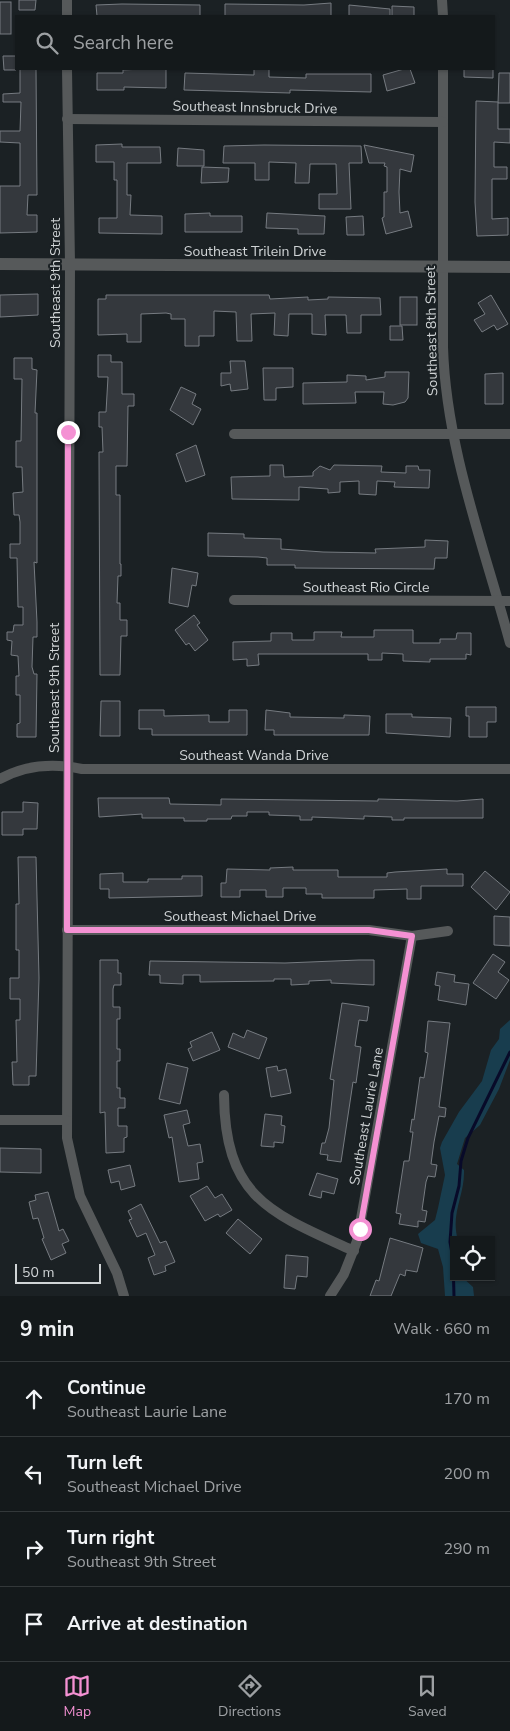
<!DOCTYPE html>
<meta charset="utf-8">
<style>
:root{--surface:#14191b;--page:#1d2224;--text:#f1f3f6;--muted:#9da0a3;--line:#33383a;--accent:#f491d3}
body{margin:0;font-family:"Nunito Sans",sans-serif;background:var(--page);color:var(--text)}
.controls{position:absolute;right:15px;bottom:15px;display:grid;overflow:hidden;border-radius:0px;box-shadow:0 1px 4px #0004}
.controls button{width:45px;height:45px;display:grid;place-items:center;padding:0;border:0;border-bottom:1px solid var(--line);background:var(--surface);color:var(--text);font:25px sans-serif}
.scale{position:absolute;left:15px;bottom:12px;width:86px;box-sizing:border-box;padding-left:5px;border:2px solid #d0d4d6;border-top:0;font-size:14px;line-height:18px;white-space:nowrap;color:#d0d4d6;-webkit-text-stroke:4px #1b2124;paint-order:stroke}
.stop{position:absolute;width:15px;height:15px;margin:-11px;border:4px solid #f491d3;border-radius:50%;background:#fff}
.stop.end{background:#f491d3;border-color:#fff;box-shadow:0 1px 5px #0008}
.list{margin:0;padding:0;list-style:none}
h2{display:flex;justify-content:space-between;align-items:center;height:65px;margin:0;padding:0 20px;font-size:21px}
h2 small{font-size:16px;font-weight:400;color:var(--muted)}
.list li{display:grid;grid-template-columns:32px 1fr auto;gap:15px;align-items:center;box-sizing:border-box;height:75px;padding:0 20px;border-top:1px solid var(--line)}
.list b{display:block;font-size:19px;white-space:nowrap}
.list p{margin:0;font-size:16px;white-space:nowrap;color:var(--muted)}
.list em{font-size:16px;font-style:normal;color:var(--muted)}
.icon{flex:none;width:28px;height:28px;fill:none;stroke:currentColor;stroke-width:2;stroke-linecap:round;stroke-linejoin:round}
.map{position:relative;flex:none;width:510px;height:1296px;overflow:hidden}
.search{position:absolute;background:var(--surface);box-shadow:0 1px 4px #0004;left:15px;right:15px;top:15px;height:55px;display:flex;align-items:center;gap:12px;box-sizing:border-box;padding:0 18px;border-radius:0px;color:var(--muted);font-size:19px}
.sheet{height:365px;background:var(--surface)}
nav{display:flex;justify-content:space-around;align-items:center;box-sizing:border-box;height:70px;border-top:1px solid var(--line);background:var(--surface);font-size:14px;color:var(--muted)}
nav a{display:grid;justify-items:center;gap:2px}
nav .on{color:var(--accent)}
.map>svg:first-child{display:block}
.green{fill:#183d4e}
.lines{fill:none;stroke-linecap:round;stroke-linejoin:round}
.stream{stroke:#080a29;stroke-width:3}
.building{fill:#34383d;stroke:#767b81}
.minor{stroke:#56595a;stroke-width:10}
.tertiary{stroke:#56595a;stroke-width:12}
.route{stroke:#f491d3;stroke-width:6}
.labels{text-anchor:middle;stroke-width:4;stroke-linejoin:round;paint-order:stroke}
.street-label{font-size:14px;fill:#d0d4d6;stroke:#1b2124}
</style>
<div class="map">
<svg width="510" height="1296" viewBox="0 0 510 1296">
<rect width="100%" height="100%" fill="#1b2124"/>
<path class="green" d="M510,1020V1060L499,1089L480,1125L465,1138L457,1164L464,1170C465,1195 450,1214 458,1240H454V1277H462L473,1287L474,1296H445L443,1267L438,1249L421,1243L418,1234L435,1220L438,1208L445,1175L440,1148L442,1142L459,1112L482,1081L491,1050L499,1039L500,1029Z"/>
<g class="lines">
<path class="stream" d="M454,1296L453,1259L450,1242L452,1213L459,1186L461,1161L468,1138L510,1052"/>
</g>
<g class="building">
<path d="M19,0H36L35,10H19Z"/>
<rect x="0" y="2" width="11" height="32"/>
<path d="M331,3V16H225V4L304,5Z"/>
<path d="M122,4L200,5V16H97L96,5Z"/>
<path d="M349,5L390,9V16H349Z"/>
<path d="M392,6L414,7V16H392Z"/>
<path d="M3,56H16V70H4Z"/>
<path d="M20,69H36L37,195H28L27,215H37V232L0,233V186H20V143L0,142V131H20L21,102H3V94L20,93Z"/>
<path d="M142,69H166V88L124,87V90H97V73H123V70Z"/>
<path d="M254,69H269V77L306,78V74H371V92L290,90V93L184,90L185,73L254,75Z"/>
<path d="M404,69H410L415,83L387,91L383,75Z"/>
<path d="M464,69H493V78L464,77Z"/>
<path d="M499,73H510V103H498Z"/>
<path d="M476,101L498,102V129H510V143L494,142V167H507V179H492V219L508,218V235L477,236L475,202Z"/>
<path d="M122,144V147H160L161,163H127V195H131L130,215L162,216V234L99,233V218H117V180H114V162H96V145Z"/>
<path d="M264,145L361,146L362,163H349L351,209H319V194H337L336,164H310L309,183H295L296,163L269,162V180H255V163H223L224,146Z"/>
<path d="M364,145L414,155L411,172L400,169L399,192L400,213L408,211L412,227L386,234L382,218L384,217V192H387V167L384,166L385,163H369Z"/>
<path d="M178,148L204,150V166H177Z"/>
<path d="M202,167L229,168L228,182L201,183Z"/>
<path d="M210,213V216H242V232H185V214Z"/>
<path d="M267,213L325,216L324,234H298V229L266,228Z"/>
<path d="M363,216L364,235H347L346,217Z"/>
<path d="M38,294V315L0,317V295Z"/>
<path d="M106,295H269L270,299L308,297V300L328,299V297L380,298L381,315H361V333H347L346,315H325L326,335L312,334V314H289L288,336L274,335L275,313L251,314L252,341H237L236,312L214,311V336H199V346H185V319H171V314L166,313L141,314V342H127V334L98,335V299H106Z"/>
<path d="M491,295L508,324L497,330L494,325L482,332L474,320L485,314L478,303Z"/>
<rect x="400" y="297" width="17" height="28"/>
<path d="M390,326H402L403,340H390Z"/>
<path d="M98,355H111V362H122V394H134V406H128L127,466H116V495H120V564H121V576H118L117,603H120V620H127V636H121L120,675H100L99,452H103L102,427H99V412H106L108,377H98Z"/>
<path d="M14,358H32V369L37,370L35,413H37V563L34,562L37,622V637H33L32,667L34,674H37L36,737H17V724L20,723V695H16V676H19L18,656L11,655L12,641L7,640V632H13L14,625H23V607H18L17,558H10V544H20V522L19,515H14L13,493L23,492L22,467H16V441H21L22,379H14Z"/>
<path d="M230,361H245L248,389L231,391L230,384L221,386V373H231Z"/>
<path d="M263,368H293V387L276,388V400H264Z"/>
<path d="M385,372H409L408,398L405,402L393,405L383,404L384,392H355L356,403L303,404V383L347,382V375L366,376V380L385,377Z"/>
<path d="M503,373V404H485V374Z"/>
<path d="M181,387L196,394L192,404L201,409L193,425L170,410Z"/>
<path d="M196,445L205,475L186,482L176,454Z"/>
<path d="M270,465H283L284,477L313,476V472L320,466L330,470L334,465L382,466L381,472L406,473V466H418L419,470H430L429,488L394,487L395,482L377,481L376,495L359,494V481L340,482V492L328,493V489L299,487V500L232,499L231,477L270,476Z"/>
<path d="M208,533L244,534V538L281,539V549L323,552L376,553L375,549L425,547V540L448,541L447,558H435L434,569L295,568V565H267V558L258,557L208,556Z"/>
<path d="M172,568L198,573L196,586L192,585L188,607L169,603Z"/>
<path d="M194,615L200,623L197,625L208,640L195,651L189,643L186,645L175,630Z"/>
<path d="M374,630H413V643H440V639H456L457,633H471V655L466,654V659H430V662L403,661V654L382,653V660H368V654H258L259,665L247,666V659L233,660V642L271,641V633H292V640H314V632H342L341,637H374Z"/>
<path d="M101,701H120V736H100Z"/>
<path d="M466,707H496V722H487V737H469V716H466Z"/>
<path d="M139,710H164V716L209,715V722H229V710H247V735H152V729H139Z"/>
<path d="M266,710L290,713V717L344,718V715L370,716L369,735H274V730H265Z"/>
<path d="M386,714H412V717L451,718L450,737L386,733Z"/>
<path d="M98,798H169L170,804L221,805V799L378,801V799L457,801L483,799V818H404V820H392V817L364,816V819L312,817V820H300V816L269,815V812H247V816H232L231,819H207V821H184V818H142V814L99,817Z"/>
<path d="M23,802L38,803L37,829H23V835H2V812H23Z"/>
<path d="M18,857H36L39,978L36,1076H29V1085H13L12,1062H17L16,1020H20V999H10V978H19V950H16V904H19Z"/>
<path d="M293,867V870H338V877H387V873L395,872L447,869V874H463V886H421V899H407V889L374,890V898H322V894H306V888H283V897H266V890H240V897H221V883H226L227,869L270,870V868Z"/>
<path d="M485,871L510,892L496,910L471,887Z"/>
<path d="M123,873V882H148V879H182V876H202V896L109,898V889H100V874Z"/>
<path d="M494,916L510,917V946L494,945Z"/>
<path d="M493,954L505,962L498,972L509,980L496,999L473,983Z"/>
<path d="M100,960H118V973H121V985H114L113,989V1007H120V1019H117V1049H120V1061H117V1088H120V1098H125V1108H118V1126H127V1137L124,1138V1152L106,1153L105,1112L100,1113Z"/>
<path d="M359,960H374V985L331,983V980L309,981V984L291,985V979H274V981L200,982V975H183V984L160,983V975H149L150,961L285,963Z"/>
<path d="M437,972L455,975L454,982L469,984L466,1005L438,1000L440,986L435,985Z"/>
<path d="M342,1003L369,1007L367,1021L359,1020L355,1046L361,1047L356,1083L353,1082L341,1162L327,1160L328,1155L320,1154L322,1143H325L329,1128L334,1080L330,1079Z"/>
<path d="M428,1021L450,1023L439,1107L446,1108L445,1117L439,1116L434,1142L431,1164L437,1165L435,1177L428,1176L426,1182L422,1210L427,1211L425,1222L418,1221V1227L399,1224L401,1214L396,1213L404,1161H409L413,1132H410L412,1119L414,1120L420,1077L424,1078L428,1053L425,1052Z"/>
<path d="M247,1030L267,1038L259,1059L228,1047L233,1033L244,1038Z"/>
<path d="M212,1032L220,1050L193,1061L188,1049L192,1047L190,1042Z"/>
<path d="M167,1063L188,1068L180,1104L159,1099Z"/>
<path d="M277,1066L278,1071L286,1069L291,1093L271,1097L266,1068Z"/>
<path d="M187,1110L190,1123L183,1125L188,1146L200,1144L203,1162L197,1163L199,1179L179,1182L172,1137L169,1138L164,1115Z"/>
<path d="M265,1114L282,1116L281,1125L285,1126L283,1143L274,1142V1147L261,1146Z"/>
<path d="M0,1148L41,1149V1173L0,1172Z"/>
<path d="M130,1165L135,1186L121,1190L119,1181L111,1183L108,1170Z"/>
<path d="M317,1173L338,1179L334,1194L322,1191L321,1198L309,1195Z"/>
<path d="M207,1186L215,1198L222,1194L232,1210L220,1217L218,1214L205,1221L190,1196Z"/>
<path d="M48,1192L59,1231L63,1229L69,1241L62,1244L66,1253L51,1260L42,1239L44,1238L38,1218L33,1219L29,1202L36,1200L35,1195Z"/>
<path d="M141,1204L160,1243L166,1241L175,1262L165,1266L166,1271L154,1275L148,1258L155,1255L146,1233L137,1237L129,1220L132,1219L128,1211Z"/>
<path d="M238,1219L262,1239L250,1254L226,1233Z"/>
<path d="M390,1238L423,1248L417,1272L406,1270L405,1276L400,1274L391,1296H370L376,1280L379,1281Z"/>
<path d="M286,1255L308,1257L307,1277L297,1276L295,1289L284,1288Z"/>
</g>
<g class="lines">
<g class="minor">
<path d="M67,0V16"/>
<path d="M442,0L443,16"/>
<path d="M67,69L70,264L67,1138L80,1196L117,1273L124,1296"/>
<path d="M443,69V347C446,448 484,546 510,643"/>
<path d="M67,119L443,122"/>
<path d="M234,434H510"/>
<path d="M234,600L510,601"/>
<path d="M0,779C25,765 54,763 82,769H510"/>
<path d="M67,930H369L412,936L448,931"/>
<path d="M224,1095C225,1198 270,1213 354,1251"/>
<path d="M0,1120H66"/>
<path d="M330,1296L344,1274L357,1241L412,936"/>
</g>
<path class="tertiary" d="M0,264L510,267"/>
</g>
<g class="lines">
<path class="route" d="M68,432L67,930H369L412,936L360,1229"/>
</g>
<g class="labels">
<g class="street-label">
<text transform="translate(255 107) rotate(1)" y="5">Southeast Innsbruck Drive</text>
<text x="255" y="256">Southeast Trilein Drive</text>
<text transform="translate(55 283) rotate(-90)" y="5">Southeast 9th Street</text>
<text transform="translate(431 331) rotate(-91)" y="5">Southeast 8th Street</text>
<text x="366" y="592">Southeast Rio Circle</text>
<text transform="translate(54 688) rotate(-90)" y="5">Southeast 9th Street</text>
<text x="254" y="760">Southeast Wanda Drive</text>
<text x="240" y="921">Southeast Michael Drive</text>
<text transform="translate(366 1116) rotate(-80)" y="5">Southeast Laurie Lane</text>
</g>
</g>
</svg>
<div class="controls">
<button><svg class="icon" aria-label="locate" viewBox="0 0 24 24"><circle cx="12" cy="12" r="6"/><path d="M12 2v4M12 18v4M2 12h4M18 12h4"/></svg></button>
</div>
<div class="scale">50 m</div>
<div class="stop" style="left:360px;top:1229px"></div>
<div class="stop end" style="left:68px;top:432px"></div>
<div class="search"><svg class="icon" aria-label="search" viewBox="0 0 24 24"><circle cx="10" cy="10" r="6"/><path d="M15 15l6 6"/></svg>Search here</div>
</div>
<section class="sheet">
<h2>9 min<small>Walk · 660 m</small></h2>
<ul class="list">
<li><svg class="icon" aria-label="ahead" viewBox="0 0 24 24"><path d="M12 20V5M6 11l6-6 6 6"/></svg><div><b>Continue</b><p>Southeast Laurie Lane</p></div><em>170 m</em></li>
<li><svg class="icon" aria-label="left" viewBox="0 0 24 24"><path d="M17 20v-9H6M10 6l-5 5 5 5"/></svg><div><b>Turn left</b><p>Southeast Michael Drive</p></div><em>200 m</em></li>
<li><svg class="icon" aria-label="right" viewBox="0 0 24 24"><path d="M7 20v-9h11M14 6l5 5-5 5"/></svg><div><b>Turn right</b><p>Southeast 9th Street</p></div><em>290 m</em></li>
<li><svg class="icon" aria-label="arrive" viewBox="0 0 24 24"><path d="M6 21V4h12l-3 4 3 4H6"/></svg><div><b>Arrive at destination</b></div></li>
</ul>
</section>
<nav>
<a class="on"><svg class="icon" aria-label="map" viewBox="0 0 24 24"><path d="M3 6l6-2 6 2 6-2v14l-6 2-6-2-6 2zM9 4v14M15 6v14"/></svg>Map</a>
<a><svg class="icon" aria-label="directions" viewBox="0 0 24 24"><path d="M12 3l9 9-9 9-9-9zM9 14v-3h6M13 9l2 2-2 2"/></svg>Directions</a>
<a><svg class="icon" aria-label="saved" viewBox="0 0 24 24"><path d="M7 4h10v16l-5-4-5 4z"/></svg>Saved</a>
</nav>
